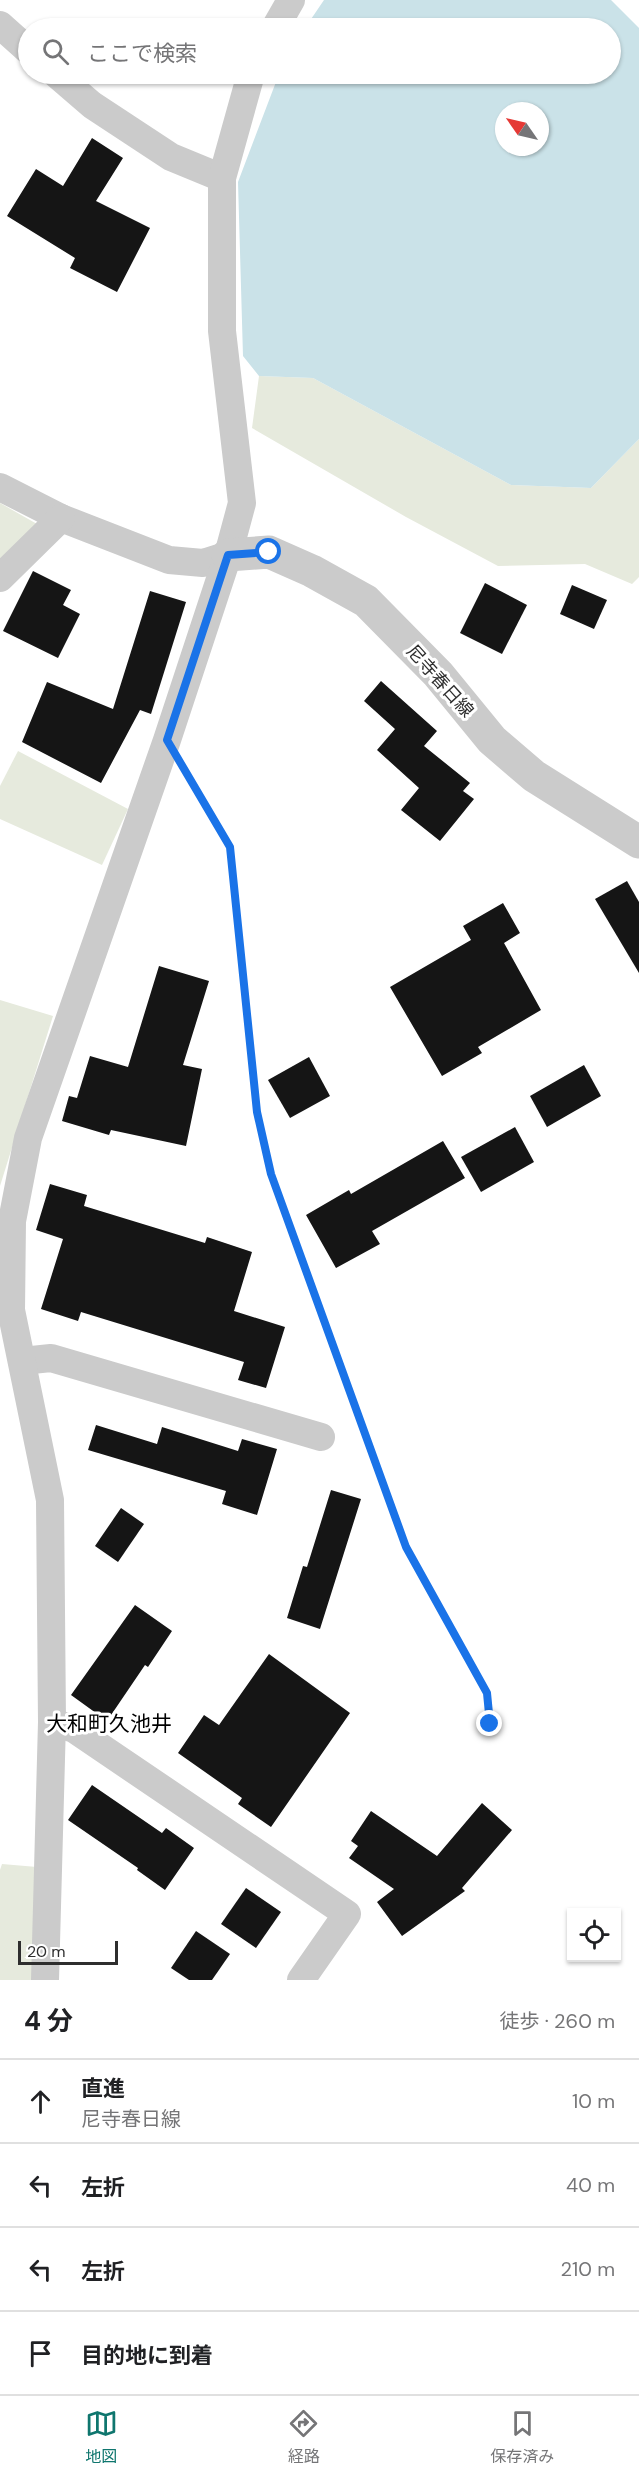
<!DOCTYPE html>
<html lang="ja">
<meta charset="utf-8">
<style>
:root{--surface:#fff;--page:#f6f6f6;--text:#202124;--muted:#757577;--line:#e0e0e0;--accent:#0f766e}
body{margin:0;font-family:"DM Sans","Noto Sans JP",sans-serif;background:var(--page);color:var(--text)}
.controls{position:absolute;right:18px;bottom:18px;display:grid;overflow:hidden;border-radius:0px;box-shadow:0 2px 4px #0004}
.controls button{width:54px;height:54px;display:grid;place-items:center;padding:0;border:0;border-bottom:2px solid var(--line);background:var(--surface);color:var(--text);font:30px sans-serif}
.compass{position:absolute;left:495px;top:102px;width:54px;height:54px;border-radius:50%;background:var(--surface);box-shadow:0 2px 4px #0004;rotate:304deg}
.scale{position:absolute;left:18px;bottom:15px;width:100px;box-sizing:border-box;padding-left:6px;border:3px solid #2e2e2e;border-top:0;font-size:16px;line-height:21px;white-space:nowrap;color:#2e2e2e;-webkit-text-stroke:4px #fff;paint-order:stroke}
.stop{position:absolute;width:18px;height:18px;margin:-14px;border:4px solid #1a73e8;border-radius:50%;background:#fff}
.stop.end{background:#1a73e8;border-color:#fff;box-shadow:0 2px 6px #0008}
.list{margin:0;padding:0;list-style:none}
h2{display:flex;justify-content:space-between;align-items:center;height:78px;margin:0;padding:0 24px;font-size:26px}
h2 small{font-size:20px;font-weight:400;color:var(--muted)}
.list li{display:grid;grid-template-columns:39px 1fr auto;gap:18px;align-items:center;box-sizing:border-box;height:84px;padding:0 24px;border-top:2px solid var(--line)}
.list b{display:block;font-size:22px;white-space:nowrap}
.list p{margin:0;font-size:20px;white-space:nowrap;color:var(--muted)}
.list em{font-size:20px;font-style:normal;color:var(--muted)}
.icon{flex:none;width:33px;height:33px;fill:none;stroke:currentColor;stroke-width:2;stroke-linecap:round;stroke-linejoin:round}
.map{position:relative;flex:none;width:639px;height:1980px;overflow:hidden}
.search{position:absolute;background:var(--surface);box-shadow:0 2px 4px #0004;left:18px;right:18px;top:18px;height:66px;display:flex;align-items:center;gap:15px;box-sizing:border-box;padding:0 21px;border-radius:33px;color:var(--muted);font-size:22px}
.sheet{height:414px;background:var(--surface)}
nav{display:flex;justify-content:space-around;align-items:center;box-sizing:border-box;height:84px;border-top:2px solid var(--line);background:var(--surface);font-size:16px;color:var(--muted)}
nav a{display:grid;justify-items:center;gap:3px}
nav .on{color:var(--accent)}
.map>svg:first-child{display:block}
.green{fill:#e6eadd}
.water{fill:#cae2e8;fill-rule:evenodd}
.building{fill:#151515}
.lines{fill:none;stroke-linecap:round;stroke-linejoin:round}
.path{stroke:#cbcbcb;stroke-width:4;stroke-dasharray:3 3;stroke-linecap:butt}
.minor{stroke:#cbcbcb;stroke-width:28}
.tertiary{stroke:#cbcbcb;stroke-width:33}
.route{stroke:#1a73e8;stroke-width:8}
.labels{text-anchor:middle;stroke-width:6;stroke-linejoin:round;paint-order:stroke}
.street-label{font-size:18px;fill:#2e2e2e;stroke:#fff}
.quarter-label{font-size:21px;fill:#000;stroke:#fff}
</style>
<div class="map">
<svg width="639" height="1980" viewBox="0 0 639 1980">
<rect width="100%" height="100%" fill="#fff"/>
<g class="green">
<path d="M259,376L313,378L511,485L591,488L639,439V577L632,584L585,564L498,566L406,517L252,428Z"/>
<path d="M0,503L37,524L0,559Z"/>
<path d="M18,751L128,809L102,865L0,819V786Z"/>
<path d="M0,1000L53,1016L0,1186Z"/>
<path d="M2,1864L37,1867L33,1980H0V1870Z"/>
</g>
<path class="water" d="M324,0H611L639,28V439L591,488L511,485L313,378L259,376L243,356L238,182L279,74H610V28H305ZM504,111H540V147H504Z"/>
<g class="building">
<path d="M92,138L123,158L96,201L150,228L117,292L70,268L75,258L7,216L36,169L63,186Z"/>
<path d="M33,571L71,590L63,605L80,614L58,658L3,631Z"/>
<path d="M485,583L527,605L502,654L460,633Z"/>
<path d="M572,585L607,600L594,629L560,614Z"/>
<path d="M150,591L186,602L151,714L140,710L101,783L22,742L47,682L113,709Z"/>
<path d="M381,681L437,731L424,746L470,783L463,791L474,799L440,841L401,810L419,788L377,750L395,729L364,701Z"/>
<path d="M627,881L639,902V973L595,899Z"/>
<path d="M503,903L520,933L504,943L541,1010L478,1047L482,1053L442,1076L390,987L471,940L463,926Z"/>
<path d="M159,966L209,981L183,1065L202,1069L186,1146L111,1130L109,1135L62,1121L69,1096L77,1098L90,1056L128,1067Z"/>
<path d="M309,1057L330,1096L290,1118L268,1080Z"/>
<path d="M584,1065L601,1096L547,1127L530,1096Z"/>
<path d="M515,1127L534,1162L481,1192L461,1157Z"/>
<path d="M443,1141L465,1178L372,1231L380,1244L336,1268L306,1215L349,1190L351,1194Z"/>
<path d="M50,1184L87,1195L84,1206L205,1243L207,1237L252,1252L234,1311L285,1327L266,1388L238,1380L244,1362L81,1312L78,1321L41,1309L63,1239L36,1230Z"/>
<path d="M96,1425L157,1444L162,1427L238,1451L242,1439L277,1449L257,1515L222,1504L226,1491L88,1450Z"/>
<path d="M331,1490L361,1499L320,1629L287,1618L303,1566L307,1567Z"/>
<path d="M121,1508L144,1524L118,1562L95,1546Z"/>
<path d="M135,1605L172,1631L148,1667L145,1665L107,1721L71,1695Z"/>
<path d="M269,1654L350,1713L271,1827L238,1804L242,1798L178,1753L204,1715L219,1725Z"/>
<path d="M92,1785L162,1833L166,1828L194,1848L165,1890L137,1870L138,1868L68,1820Z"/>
<path d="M482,1803L512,1830L462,1888L465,1891L402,1936L377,1902L394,1889L349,1858L358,1846L351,1841L371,1811L437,1856Z"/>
<path d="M246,1888L281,1912L256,1948L221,1924Z"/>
<path d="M196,1931L230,1954L212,1980H189L171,1968Z"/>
</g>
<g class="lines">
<path class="path" d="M188,775L230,847L257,1112L271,1174L406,1547L487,1693L490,1723"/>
<g class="minor">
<path d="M0,25L28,50"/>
<path d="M275,28L291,0"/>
<path d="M56,74L92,105L171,157L222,178"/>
<path d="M0,487L61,518L169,560L203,563L228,555"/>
<path d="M0,578L61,518"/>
<path d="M22,1361L51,1358L321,1437"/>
<path d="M52,1722L74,1729L347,1914L301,1980"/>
<path d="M45,1980L52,1722L50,1500L11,1310L12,1221L28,1138L167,740L228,555L242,503L222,331V178L251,74"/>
</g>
<path class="tertiary" d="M228,555L269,552L312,571L366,601L438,674L492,740L534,776L639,842"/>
</g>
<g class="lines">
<path class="route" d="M269,552L228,555L167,740L230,847L257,1112L271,1174L406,1547L487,1693L490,1724"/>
</g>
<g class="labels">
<g class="street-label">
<text transform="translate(440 681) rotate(48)" y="6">尼寺春日線</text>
</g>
<g class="quarter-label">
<text x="109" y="1731">大和町久池井</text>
</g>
</g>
</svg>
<div class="controls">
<button><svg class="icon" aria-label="locate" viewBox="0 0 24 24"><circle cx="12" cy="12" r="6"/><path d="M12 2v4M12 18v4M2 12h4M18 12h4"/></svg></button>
</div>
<svg class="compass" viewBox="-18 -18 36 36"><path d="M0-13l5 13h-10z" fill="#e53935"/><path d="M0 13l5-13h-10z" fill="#757577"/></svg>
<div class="scale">20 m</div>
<div class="stop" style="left:269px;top:552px"></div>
<div class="stop end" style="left:490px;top:1724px"></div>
<div class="search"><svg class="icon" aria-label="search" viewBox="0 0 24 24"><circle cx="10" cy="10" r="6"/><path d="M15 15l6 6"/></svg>ここで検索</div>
</div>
<section class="sheet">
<h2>4 分<small>徒歩 · 260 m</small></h2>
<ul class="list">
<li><svg class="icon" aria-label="ahead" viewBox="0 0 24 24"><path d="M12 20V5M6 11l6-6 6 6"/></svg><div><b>直進</b><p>尼寺春日線</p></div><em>10 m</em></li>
<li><svg class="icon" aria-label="left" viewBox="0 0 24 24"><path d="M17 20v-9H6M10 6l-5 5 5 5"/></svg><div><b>左折</b></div><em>40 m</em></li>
<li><svg class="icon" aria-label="left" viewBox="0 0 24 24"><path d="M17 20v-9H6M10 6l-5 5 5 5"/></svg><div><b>左折</b></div><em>210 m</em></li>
<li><svg class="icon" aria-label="arrive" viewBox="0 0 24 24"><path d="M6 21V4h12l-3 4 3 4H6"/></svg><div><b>目的地に到着</b></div></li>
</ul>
</section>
<nav>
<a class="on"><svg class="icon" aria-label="map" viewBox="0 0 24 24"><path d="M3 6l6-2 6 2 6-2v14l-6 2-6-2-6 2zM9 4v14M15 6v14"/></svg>地図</a>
<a><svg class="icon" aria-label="directions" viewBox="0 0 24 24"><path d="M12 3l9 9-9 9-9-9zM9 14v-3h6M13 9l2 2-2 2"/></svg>経路</a>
<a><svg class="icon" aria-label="saved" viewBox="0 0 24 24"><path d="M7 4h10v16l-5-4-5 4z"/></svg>保存済み</a>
</nav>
